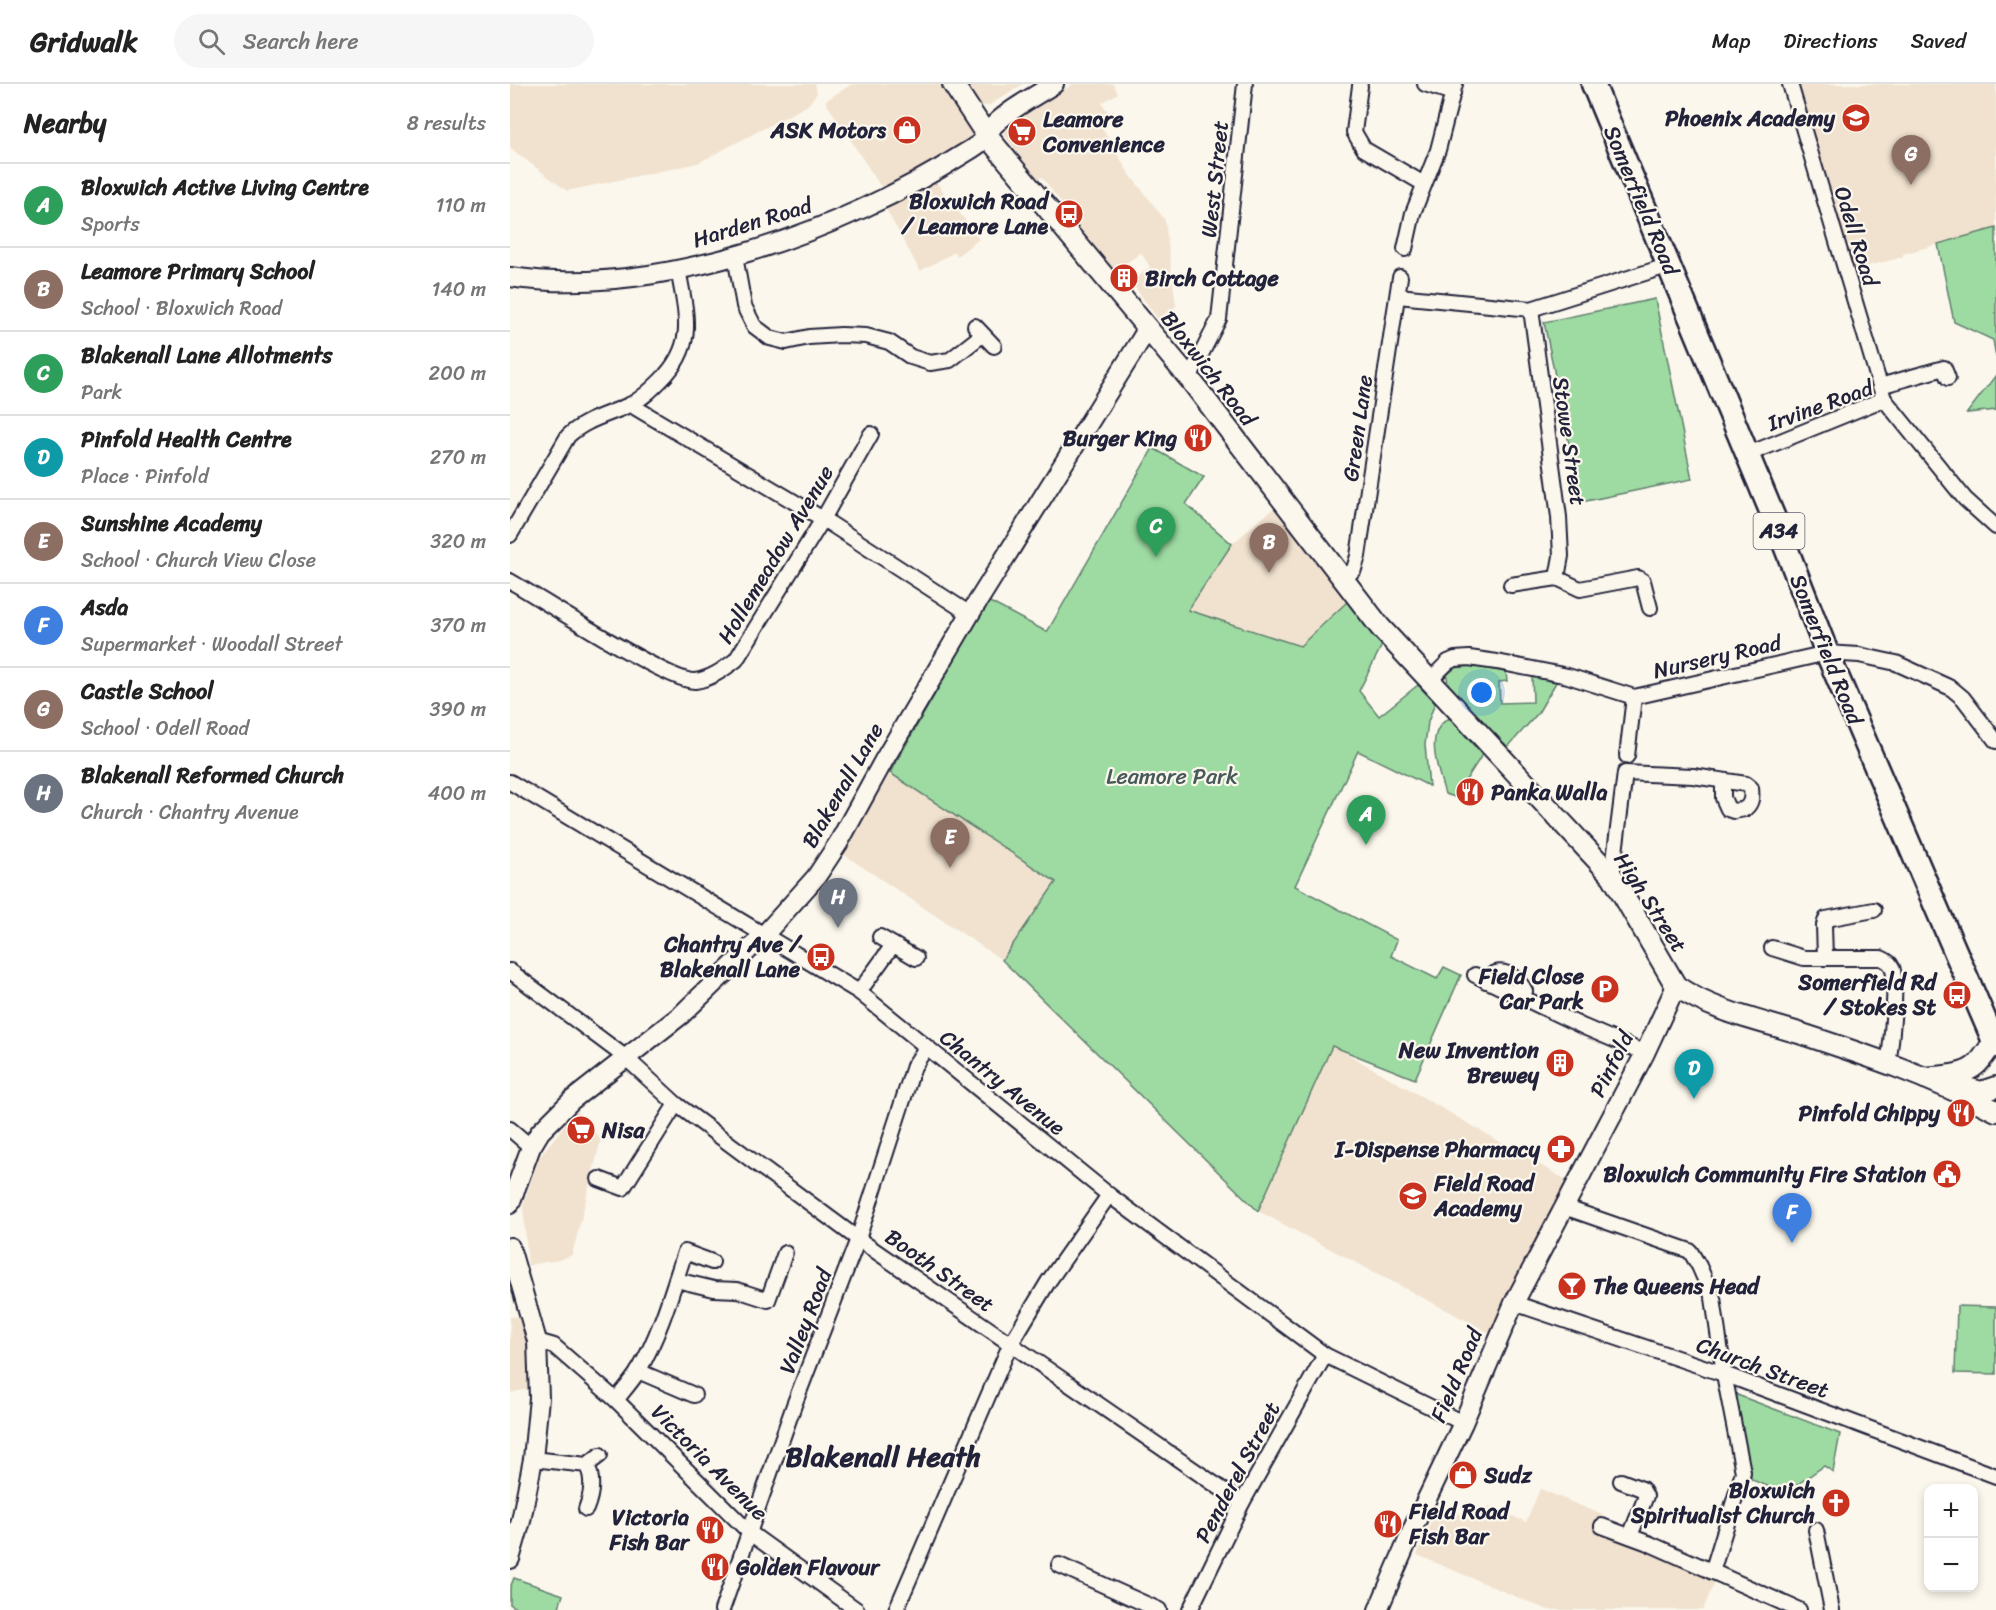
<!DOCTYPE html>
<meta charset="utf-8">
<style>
:root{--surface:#fff;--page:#f6f6f6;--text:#222;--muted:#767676;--line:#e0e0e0;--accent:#2563eb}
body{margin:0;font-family:Sriracha,sans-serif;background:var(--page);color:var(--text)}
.controls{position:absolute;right:18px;bottom:18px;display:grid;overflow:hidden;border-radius:12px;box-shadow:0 3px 9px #0003}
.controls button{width:54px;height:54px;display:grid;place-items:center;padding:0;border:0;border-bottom:2px solid var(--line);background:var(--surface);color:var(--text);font:30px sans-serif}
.you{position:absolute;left:972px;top:609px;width:21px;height:21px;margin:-15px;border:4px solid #fff;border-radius:50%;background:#1a73e8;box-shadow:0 0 0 9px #1a73e833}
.badge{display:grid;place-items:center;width:39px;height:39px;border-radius:50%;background:var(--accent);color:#fff;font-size:20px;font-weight:700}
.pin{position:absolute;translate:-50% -50px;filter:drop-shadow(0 2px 3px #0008)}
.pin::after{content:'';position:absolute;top:32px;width:21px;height:18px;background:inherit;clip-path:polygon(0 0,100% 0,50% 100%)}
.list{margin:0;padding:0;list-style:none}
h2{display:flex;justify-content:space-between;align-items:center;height:78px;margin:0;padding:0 24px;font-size:26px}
h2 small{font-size:20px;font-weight:400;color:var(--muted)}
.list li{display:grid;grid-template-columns:39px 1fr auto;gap:18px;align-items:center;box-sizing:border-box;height:84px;padding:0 24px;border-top:2px solid var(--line)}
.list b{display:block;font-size:22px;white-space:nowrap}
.list p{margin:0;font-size:20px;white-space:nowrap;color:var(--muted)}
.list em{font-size:20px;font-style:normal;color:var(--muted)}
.icon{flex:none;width:33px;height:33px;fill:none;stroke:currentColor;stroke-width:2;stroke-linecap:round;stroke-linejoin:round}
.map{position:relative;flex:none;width:1486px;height:1526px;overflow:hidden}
header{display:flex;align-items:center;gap:36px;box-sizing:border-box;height:84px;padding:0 30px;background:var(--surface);border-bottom:2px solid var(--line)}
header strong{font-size:28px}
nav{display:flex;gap:33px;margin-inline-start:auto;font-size:21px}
.search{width:420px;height:54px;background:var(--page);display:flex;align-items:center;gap:15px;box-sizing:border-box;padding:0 21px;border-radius:33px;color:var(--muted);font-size:22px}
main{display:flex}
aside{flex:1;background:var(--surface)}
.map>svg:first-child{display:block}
.built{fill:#f1e2cf}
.green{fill:#9edba2;stroke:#607e6e;stroke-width:1.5}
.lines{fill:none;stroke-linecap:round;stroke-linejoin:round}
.minor-casing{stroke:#22223b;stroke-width:18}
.tertiary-casing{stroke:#22223b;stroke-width:22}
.secondary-casing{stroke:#22223b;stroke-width:24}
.trunk-casing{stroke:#22223b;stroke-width:27}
.minor{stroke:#fbf7ec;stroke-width:14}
.tertiary{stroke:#fbf7ec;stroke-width:18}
.secondary{stroke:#fbf7ec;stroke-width:20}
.trunk{stroke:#fbf7ec;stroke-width:22}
.labels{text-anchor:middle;stroke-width:4.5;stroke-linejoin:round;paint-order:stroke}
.shield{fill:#fbf7ec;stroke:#636270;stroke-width:1.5}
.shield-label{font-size:21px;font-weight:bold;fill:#22223b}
.poi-label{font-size:22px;font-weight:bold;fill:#22223b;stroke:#fbf7ec;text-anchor:end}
.street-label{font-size:22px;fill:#22223b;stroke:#fbf7ec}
.park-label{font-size:22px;fill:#475a5a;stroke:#fbf7ec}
.district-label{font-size:28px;font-weight:bold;fill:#22223b;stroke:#fbf7ec}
</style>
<header>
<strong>Gridwalk</strong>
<div class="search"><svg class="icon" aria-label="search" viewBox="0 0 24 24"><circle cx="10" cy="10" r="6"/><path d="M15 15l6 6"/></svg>Search here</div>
<nav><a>Map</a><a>Directions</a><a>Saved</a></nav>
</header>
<main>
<aside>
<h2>Nearby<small>8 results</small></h2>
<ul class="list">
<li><span class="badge" style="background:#2e9e5b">A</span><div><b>Bloxwich Active Living Centre</b><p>Sports</p></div><em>110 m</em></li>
<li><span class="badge" style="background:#8d6e63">B</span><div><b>Leamore Primary School</b><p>School · Bloxwich Road</p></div><em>140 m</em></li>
<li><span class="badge" style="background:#2e9e5b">C</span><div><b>Blakenall Lane Allotments</b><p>Park</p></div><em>200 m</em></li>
<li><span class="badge" style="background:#0f9aa8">D</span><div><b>Pinfold Health Centre</b><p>Place · Pinfold</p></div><em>270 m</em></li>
<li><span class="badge" style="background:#8d6e63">E</span><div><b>Sunshine Academy</b><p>School · Church View Close</p></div><em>320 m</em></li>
<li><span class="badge" style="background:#3f7fe0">F</span><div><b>Asda</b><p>Supermarket · Woodall Street</p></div><em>370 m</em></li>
<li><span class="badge" style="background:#8d6e63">G</span><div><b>Castle School</b><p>School · Odell Road</p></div><em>390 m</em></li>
<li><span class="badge" style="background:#6b7280">H</span><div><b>Blakenall Reformed Church</b><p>Church · Chantry Avenue</p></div><em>400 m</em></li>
</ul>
</aside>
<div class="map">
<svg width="1486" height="1526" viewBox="0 0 1486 1526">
<rect width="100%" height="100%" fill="#fbf7ec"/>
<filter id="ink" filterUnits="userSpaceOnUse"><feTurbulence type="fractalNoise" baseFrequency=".0167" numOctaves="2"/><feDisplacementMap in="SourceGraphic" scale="12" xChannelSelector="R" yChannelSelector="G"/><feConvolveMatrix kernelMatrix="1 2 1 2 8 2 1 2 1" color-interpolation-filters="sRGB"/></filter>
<g filter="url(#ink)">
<g class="built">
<path d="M0,0H305L307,9L298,21L188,79L57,107L0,64Z"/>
<path d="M342,0H430L465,52L373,106L315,17Z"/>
<path d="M455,0H513L478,22L469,21Z"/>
<path d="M563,0H603L608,9L592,19L599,29L588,37L618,88L655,136L666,222L648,235L621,198L640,183L631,169L603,188L532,93L526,96L494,50V44Z"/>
<path d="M1289,0H1486V144L1393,170V173L1343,186L1304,59Z"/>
<path d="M426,98L469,155L447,172L445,168L410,187L376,125Z"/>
<path d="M766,422L838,517L791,562L677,526L722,460Z"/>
<path d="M380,689L546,799L492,876L333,770Z"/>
<path d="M822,961L1058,1097L982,1250L748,1127Z"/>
<path d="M66,1026L91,1055L62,1171L49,1176L24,1180L18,1182L13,1121L29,1074Z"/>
<path d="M15,1232L21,1258L23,1304L0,1309V1233Z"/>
<path d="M1030,1405L1093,1431L1086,1447L1205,1497L1193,1526H1038L907,1471L928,1421L971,1439L979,1422L1016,1438Z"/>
</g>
<g class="green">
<path d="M1486,144V273L1483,256L1444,238L1428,160Z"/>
<path d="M1145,215L1182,395L1071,418L1034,238Z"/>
<path d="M1486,291V326L1457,329Z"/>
<path d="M643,364L694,393L676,420L722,460L678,526L790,562L838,517L872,561L849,607L869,632L908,601L925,619L918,638L915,661L919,702L848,667L785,802L887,856L881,872L927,895L934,883L951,891L905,995L822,962L748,1127L492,876L546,798L380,689L478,517L537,548Z"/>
<path d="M961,582L996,588L997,597L989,598L990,619L1023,618L1022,592L1048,595L1028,629L998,663L938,602L937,591L945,584Z"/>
<path d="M940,634L972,671L945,713L935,710C929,688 912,647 940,634Z"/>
<path d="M1447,1222L1486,1223V1290L1445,1289Z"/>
<path d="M1222,1309L1330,1350L1323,1388L1314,1382L1275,1409L1242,1396Z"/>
<path d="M4,1494L53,1511L48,1526H9L0,1520V1504Z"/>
</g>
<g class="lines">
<g class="minor-casing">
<g id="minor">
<path d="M915,0L943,9"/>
<path d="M1280,0L1374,315"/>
<path d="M850,2L844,48L854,65L914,100"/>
<path d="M895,165L903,129L928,66L945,0"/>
<path d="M225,172L234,222L244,242L260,254L276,258L299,253L331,251L356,252L379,258L401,273L420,279L440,276L472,251"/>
<path d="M888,212L1021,225L1160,181"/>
<path d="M1021,225L1049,433L1051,472L1047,494"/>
<path d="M465,242L484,262"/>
<path d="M679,294L709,235L735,0"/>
<path d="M1370,302L1434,284L1438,294"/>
<path d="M121,321L313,435L460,530"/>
<path d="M1236,371L1374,315L1455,415L1486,443"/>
<path d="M0,451L58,352C76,335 98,331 119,321C131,316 142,305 151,296C187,260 176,230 168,185"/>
<path d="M0,497C30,514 160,599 185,597C201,595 214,585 226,576L313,435L361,350"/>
<path d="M833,497L844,485L848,472L890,193"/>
<path d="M1001,501L1047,494L1070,505L1128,494L1133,497L1140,524"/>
<path d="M920,596L938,578L945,575L959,574L987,578L1058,592L1124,613L1317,569L1349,571L1386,579L1441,604L1453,614L1486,657"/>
<path d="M1117,672L1124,613"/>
<path d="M0,698L349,908L599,1111L815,1271L953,1339"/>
<path d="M1102,792L1115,689L1183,692L1236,700L1241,704C1242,713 1242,719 1235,725L1224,727L1218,725L1213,714V697"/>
<path d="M370,853L406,874"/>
<path d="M1262,864L1294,874H1371C1376,876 1380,878 1382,883C1388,896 1381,963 1378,980"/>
<path d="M1315,874L1314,841L1316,835L1364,826"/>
<path d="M0,887L115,973L166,1020L348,1155L732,1419"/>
<path d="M965,891L1074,943L1135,969"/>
<path d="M976,897C988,879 1007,892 1015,907L1012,914"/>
<path d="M349,908L383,861"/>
<path d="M0,1045L21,1063"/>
<path d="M89,1095L113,1104L166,1020"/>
<path d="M1054,1123L1180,1167L1189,1182L1203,1214L1214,1290L1233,1388L1202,1488"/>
<path d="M166,1196L204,1205L227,1206L258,1216L275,1169"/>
<path d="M1004,1219L1214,1290L1486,1392"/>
<path d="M27,1257L44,1262L106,1316L240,1449L347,1526"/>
<path d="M128,1287L184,1311"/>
<path d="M106,1316C114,1306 123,1296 129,1286C150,1250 162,1207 175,1168L202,1178"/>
<path d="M23,1375L77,1381C84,1396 82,1410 76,1425"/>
<path d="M77,1381L90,1371"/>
<path d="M1111,1397L1132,1405L1136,1412L1120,1452"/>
<path d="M1092,1442L1138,1459L1289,1526"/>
<path d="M1306,1446L1322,1526"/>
<path d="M549,1481L649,1526"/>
<path d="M212,1526L284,1321L348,1155L404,982L416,964"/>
<path d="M386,1526L500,1261L538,1198L599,1111"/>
<path d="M680,1526L732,1419L815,1271"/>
</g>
</g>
<g class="tertiary-casing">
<g id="tertiary">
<path d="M0,193C146,215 333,147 455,69C462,65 471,59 477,53C480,49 481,44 484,41C501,24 524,13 544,0"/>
<path d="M0,1120L21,1063L30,1048L62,1016L171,931L255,850L306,793L329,758L374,676L460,530L638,244"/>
<path d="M0,1163L27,1257L29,1314L23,1375L11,1437L0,1475"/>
<path d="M868,1526L904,1442L953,1339L1004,1219L1135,969L1166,902"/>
</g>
</g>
<g class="secondary-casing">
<g id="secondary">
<path d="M443,0L477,52L679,294L870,543L1102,792L1166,902C1202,927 1247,936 1289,949C1356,971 1424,994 1486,1027"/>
<path d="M1415,994C1431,992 1454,992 1466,981C1473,975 1478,965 1484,958"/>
<path d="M1453,1003L1471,1008L1486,1003"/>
</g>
</g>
<g class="trunk-casing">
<path id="trunk" d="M1083,0L1271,451L1317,569L1486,962"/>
</g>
<use href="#minor" class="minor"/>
<use href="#tertiary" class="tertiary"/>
<use href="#secondary" class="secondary"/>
<use href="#trunk" class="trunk"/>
</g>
</g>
<defs>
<g id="school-disc" transform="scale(1.5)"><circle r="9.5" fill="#c8321e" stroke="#fbf7ec"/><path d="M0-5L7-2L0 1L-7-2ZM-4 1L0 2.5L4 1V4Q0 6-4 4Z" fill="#fff"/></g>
<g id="shop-disc" transform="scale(1.5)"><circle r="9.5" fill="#c8321e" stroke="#fbf7ec"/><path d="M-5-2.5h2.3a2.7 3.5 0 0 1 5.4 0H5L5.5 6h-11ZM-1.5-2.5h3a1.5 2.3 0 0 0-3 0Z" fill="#fff"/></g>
<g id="supermarket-disc" transform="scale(1.5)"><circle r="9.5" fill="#c8321e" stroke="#fbf7ec"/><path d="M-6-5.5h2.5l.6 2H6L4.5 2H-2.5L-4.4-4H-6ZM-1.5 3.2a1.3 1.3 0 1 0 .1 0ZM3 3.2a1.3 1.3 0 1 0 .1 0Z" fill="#fff"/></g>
<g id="bus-disc" transform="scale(1.5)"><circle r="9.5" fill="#c8321e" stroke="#fbf7ec"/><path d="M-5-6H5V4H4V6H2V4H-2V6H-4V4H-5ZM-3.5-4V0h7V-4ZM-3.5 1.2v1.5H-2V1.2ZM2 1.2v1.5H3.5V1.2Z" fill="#fff"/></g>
<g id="building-disc" transform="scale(1.5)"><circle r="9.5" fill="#c8321e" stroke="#fbf7ec"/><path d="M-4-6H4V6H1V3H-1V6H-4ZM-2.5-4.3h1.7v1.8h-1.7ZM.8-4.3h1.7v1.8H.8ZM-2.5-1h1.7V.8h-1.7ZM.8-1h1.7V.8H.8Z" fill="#fff"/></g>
<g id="restaurant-disc" transform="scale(1.5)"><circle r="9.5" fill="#c8321e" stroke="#fbf7ec"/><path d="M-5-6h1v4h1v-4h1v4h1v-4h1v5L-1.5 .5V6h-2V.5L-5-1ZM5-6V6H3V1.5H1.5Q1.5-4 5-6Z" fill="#fff"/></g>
<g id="parking-disc" transform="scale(1.5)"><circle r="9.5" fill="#c8321e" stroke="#fbf7ec"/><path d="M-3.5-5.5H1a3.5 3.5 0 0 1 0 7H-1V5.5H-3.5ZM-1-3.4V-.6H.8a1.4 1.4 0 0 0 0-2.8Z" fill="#fff"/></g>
<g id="pharmacy-disc" transform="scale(1.5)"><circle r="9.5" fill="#c8321e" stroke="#fbf7ec"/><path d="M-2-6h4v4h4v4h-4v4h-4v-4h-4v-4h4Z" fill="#fff"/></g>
<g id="civic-disc" transform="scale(1.5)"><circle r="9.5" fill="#c8321e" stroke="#fbf7ec"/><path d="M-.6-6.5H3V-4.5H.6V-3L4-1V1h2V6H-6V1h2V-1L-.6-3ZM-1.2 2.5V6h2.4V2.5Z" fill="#fff"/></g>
<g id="bar-disc" transform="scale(1.5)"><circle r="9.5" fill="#c8321e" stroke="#fbf7ec"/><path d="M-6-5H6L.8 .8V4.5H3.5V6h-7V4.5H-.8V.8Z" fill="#fff"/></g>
<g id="church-disc" transform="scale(1.5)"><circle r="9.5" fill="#c8321e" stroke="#fbf7ec"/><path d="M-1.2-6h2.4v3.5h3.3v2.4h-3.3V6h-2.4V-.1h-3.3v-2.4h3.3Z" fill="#fff"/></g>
</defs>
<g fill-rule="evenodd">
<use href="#school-disc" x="1346" y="34"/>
<use href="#shop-disc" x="397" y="46"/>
<use href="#supermarket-disc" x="512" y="48"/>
<use href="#bus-disc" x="559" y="130"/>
<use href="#building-disc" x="614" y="194"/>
<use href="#restaurant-disc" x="688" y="354"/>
<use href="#restaurant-disc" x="960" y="708"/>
<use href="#bus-disc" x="311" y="873"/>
<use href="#parking-disc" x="1095" y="905"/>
<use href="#bus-disc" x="1447" y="911"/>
<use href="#building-disc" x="1050" y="979"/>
<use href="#restaurant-disc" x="1451" y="1029"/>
<use href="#supermarket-disc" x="71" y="1046"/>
<use href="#pharmacy-disc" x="1051" y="1065"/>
<use href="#civic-disc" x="1437" y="1090"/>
<use href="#school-disc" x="903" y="1112"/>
<use href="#bar-disc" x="1062" y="1202"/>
<use href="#shop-disc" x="953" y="1391"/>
<use href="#church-disc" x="1326" y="1419"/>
<use href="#restaurant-disc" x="878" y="1440"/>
<use href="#restaurant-disc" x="200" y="1446"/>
<use href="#restaurant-disc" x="205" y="1483"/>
</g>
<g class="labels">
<rect class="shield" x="1243.5" y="429" width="51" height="36" rx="4.5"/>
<g class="shield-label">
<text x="1269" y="454">A34</text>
</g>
<g class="poi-label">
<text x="1325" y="42">Phoenix Academy</text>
<text x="533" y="43" text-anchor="start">Leamore<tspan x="533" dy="25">Convenience</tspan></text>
<text x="376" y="54">ASK Motors</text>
<text x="538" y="125">Bloxwich Road<tspan x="538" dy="25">/ Leamore Lane</tspan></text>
<text x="635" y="202" text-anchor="start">Birch Cottage</text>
<text x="667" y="362">Burger King</text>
<text x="981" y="716" text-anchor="start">Panka Walla</text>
<text x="290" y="868">Chantry Ave /<tspan x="290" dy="25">Blakenall Lane</tspan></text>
<text x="1074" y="900">Field Close<tspan x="1074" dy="25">Car Park</tspan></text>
<text x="1426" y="906">Somerfield Rd<tspan x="1426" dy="25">/ Stokes St</tspan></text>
<text x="1029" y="974">New Invention<tspan x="1029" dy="25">Brewey</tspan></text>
<text x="1430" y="1037">Pinfold Chippy</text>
<text x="92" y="1054" text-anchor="start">Nisa</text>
<text x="1030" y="1073">I-Dispense Pharmacy</text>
<text x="1416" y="1098">Bloxwich Community Fire Station</text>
<text x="924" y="1107" text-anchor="start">Field Road<tspan x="924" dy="25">Academy</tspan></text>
<text x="1083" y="1210" text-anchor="start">The Queens Head</text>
<text x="974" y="1399" text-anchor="start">Sudz</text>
<text x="1305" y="1414">Bloxwich<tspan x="1305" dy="25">Spiritualist Church</tspan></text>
<text x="899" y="1435" text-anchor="start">Field Road<tspan x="899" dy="25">Fish Bar</tspan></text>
<text x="179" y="1441">Victoria<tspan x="179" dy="25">Fish Bar</tspan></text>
<text x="226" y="1491" text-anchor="start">Golden Flavour</text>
</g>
<g class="street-label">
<text transform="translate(704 95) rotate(-84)" y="8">West Street</text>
<text transform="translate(1132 116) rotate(67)" y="8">Somerfield Road</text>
<text transform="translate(242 138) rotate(-17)" y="8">Harden Road</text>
<text transform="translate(1347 152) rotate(73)" y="8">Odell Road</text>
<text transform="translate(699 284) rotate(52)" y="8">Bloxwich Road</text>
<text transform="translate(1310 321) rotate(-20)" y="8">Irvine Road</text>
<text transform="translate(847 344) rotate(-82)" y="8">Green Lane</text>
<text transform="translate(1060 357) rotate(82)" y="8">Stowe Street</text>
<text transform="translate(265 470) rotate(-59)" y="8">Hollemeadow Avenue</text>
<text transform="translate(1317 565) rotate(68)" y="8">Somerfield Road</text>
<text transform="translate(1207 572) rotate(-13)" y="8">Nursery Road</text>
<text transform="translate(332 701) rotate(-60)" y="8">Blakenall Lane</text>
<text transform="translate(1141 818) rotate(57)" y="8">High Street</text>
<text transform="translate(1101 980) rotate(-63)" y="8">Pinfold</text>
<text transform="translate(493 998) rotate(39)" y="8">Chantry Avenue</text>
<text transform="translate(430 1186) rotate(35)" y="8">Booth Street</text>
<text transform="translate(295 1237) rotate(-69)" y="8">Valley Road</text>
<text transform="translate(1253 1283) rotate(20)" y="8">Church Street</text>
<text transform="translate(946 1291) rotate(-67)" y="8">Field Road</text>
<text transform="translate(200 1378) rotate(45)" y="8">Victoria Avenue</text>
<text transform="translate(727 1388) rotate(-62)" y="8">Penderel Street</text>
</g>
<g class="park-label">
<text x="662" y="700">Leamore Park</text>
</g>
<g class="district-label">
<text x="373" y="1382">Blakenall Heath</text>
</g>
</g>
</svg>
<div class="controls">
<button>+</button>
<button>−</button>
</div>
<div class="you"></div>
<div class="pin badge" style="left:856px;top:761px;background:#2e9e5b">A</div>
<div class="pin badge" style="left:759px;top:489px;background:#8d6e63">B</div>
<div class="pin badge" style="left:646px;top:473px;background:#2e9e5b">C</div>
<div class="pin badge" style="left:1184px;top:1015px;background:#0f9aa8">D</div>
<div class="pin badge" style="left:440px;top:784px;background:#8d6e63">E</div>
<div class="pin badge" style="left:1282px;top:1159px;background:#3f7fe0">F</div>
<div class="pin badge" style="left:1401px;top:101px;background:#8d6e63">G</div>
<div class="pin badge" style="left:328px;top:844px;background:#6b7280">H</div>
</div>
</main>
